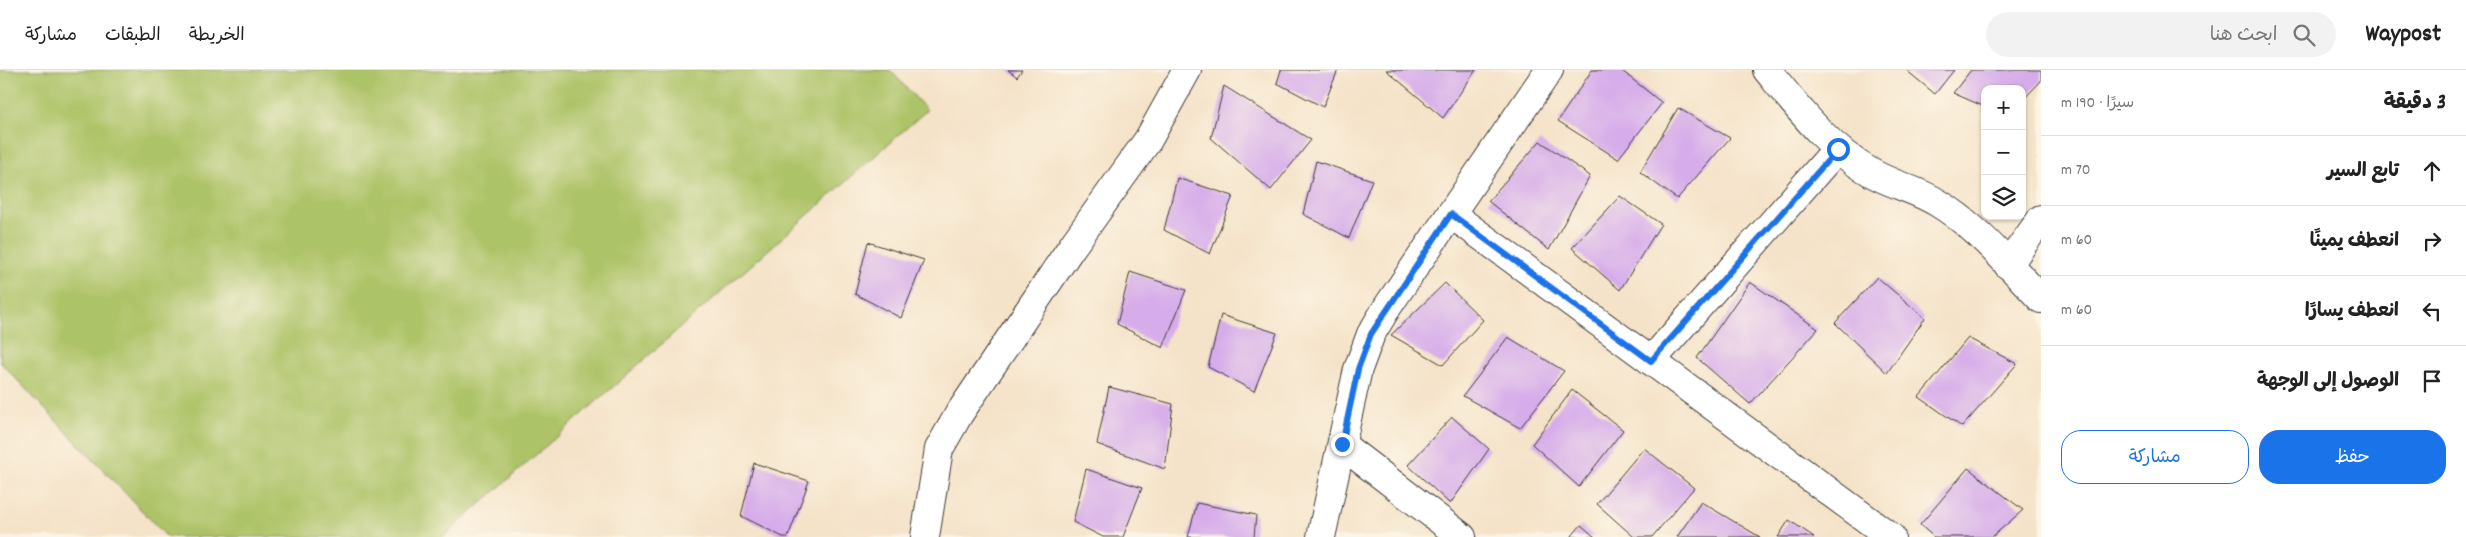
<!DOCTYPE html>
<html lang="ar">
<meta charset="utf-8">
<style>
:root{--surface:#fff;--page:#f2f2f2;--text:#222;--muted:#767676;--line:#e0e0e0;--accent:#1a73e8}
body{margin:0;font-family:Dekko,"Playpen Sans Arabic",sans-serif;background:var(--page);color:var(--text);direction:rtl}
.controls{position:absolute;right:15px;top:15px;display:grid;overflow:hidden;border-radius:10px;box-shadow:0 1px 4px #0004}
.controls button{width:45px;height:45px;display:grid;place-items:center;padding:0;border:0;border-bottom:1px solid var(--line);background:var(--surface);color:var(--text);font:25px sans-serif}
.stop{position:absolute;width:15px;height:15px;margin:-11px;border:4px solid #1a73e8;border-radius:50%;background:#fff}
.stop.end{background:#1a73e8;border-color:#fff;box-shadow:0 1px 5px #0008}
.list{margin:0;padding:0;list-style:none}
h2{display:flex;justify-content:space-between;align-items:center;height:65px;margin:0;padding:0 20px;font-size:21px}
h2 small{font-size:16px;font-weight:400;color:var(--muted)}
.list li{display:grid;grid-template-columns:32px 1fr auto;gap:15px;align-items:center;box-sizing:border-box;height:70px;padding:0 20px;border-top:1px solid var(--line)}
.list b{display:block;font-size:19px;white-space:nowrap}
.list em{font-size:16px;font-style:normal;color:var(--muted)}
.actions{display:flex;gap:10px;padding:15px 20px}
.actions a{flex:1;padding:11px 0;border:1px solid var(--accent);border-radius:20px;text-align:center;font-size:18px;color:var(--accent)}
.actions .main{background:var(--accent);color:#fff}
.icon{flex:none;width:28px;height:28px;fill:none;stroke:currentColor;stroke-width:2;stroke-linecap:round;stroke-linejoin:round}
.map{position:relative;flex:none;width:2041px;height:467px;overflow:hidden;direction:ltr}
header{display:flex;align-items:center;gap:30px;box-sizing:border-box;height:70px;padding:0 25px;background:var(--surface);border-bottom:1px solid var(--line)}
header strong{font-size:24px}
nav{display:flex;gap:28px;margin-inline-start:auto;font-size:18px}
.search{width:350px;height:45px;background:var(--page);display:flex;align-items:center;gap:12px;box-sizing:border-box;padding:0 18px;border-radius:28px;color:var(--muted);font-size:19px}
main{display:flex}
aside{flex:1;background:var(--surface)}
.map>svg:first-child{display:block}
.green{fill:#adc367;stroke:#647042}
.building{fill:#d6acea}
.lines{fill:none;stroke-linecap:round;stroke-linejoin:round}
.minor-casing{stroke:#3d3a36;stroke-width:30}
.minor{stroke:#fff;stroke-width:28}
.route{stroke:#1a73e8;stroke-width:6}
</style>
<header>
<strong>Waypost</strong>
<div class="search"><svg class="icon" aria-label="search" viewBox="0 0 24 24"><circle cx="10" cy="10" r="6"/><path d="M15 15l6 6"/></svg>ابحث هنا</div>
<nav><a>الخريطة</a><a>الطبقات</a><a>مشاركة</a></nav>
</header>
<main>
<aside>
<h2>3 دقيقة<small>سيرًا · 190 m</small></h2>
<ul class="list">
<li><svg class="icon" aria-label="ahead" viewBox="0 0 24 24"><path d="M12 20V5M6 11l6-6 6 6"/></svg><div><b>تابع السير</b></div><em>70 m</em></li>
<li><svg class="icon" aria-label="right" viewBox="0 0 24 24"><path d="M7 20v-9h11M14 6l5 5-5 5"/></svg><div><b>انعطف يمينًا</b></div><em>60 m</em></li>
<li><svg class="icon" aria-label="left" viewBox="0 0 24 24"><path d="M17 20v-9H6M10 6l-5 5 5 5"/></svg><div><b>انعطف يسارًا</b></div><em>60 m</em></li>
<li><svg class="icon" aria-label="arrive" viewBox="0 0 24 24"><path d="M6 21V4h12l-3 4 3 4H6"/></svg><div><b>الوصول إلى الوجهة</b></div></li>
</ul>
<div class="actions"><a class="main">حفظ</a><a>مشاركة</a></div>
</aside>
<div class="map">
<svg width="2041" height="467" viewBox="0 0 2041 467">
<rect width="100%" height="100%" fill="#fcf5e5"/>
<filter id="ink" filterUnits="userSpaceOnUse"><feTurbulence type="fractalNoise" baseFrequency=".02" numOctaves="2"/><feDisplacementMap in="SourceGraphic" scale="10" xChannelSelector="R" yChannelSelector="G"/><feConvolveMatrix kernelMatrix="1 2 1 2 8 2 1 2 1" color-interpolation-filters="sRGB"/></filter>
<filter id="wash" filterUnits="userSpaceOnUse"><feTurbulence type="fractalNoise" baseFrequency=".0096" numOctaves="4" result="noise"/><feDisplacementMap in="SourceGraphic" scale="20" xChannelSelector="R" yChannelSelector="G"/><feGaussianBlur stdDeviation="1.12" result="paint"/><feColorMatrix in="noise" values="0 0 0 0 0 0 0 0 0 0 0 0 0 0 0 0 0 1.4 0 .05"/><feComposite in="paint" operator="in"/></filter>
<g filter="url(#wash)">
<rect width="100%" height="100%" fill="#f5e3c9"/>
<path class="green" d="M0,0H890L927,40L443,467H167L0,292Z"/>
<g id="blocks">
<g class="building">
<path d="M1008,0H1022L1017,7Z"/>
<path d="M1281,0H1338L1323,37L1277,13Z"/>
<path d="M1386,0H1476L1443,48Z"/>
<path d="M1592,0H1621L1662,33L1618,89L1558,51Z"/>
<path d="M1906,0H1954L1935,24Z"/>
<path d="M1971,0H2041V11L2022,31V19H1985V37L1953,23Z"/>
<path d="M1224,16L1311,70L1271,120L1211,68Z"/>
<path d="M1678,38L1730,68L1677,129L1640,102Z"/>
<path d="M1540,71L1590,106L1549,180L1488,131Z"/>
<path d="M1316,91L1372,110L1349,168L1303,144Z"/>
<path d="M1177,108L1233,126L1210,184L1164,160Z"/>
<path d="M1620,126L1661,154L1620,220L1572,178Z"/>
<path d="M868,172L924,190L901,248L855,224Z"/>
<path d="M1130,202L1186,220L1163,278L1117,254Z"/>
<path d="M1877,207L1925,248L1887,303L1835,253Z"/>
<path d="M1750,212L1818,259L1750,334L1697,288Z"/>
<path d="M1445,213L1483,250L1443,295L1391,265Z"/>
<path d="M1221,245L1277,263L1254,321L1208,297Z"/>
<path d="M1508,267L1564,301L1520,358L1463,326Z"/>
<path d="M1968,268L2017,294L1962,357L1919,327Z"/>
<path d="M1109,317L1173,334L1165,399L1097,374Z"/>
<path d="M1572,320L1623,360L1579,417L1532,374Z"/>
<path d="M1452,347L1489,379L1450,434L1408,395Z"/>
<path d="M1644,378L1694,418L1652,467H1634L1597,434Z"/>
<path d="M754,393L809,411L788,467H783L741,446Z"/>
<path d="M1968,398L2023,440L1992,467H1934L1920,455Z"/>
<path d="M1086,399L1142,418L1123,467H1103L1073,452Z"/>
<path d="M1701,432L1760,467H1677Z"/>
<path d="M1197,433L1256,445L1254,467H1188Z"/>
<path d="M1789,450L1814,467H1778Z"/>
<path d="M1581,455L1595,467H1571Z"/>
</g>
</g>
</g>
<g filter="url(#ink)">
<use href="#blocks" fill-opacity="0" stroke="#3d3a36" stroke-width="1"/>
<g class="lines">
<g class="minor-casing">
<g id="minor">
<path d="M1767,0C1798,38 1829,79 1872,103C1893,115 1918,120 1938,133C1978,157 2009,196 2041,229"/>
<path d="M1451,144L1891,467"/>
<path d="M2008,195L2041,149"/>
<path d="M1651,291L1837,79"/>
<path d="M1342,375L1462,467"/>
<path d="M925,467L939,379L959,344L1071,178L1148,70L1187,0"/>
<path d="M1321,467L1358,299L1371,264L1388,236L1549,0"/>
</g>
</g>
<use href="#minor" class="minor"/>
</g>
</g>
<g class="lines" filter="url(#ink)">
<path class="route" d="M1342,374L1358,299L1371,264L1451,144L1651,291L1838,79"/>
</g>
</svg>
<div class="controls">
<button>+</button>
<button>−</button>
<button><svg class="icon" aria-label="layers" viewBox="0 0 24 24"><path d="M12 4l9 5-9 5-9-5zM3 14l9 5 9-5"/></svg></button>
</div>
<div class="stop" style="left:1838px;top:79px"></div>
<div class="stop end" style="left:1342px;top:374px"></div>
</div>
</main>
